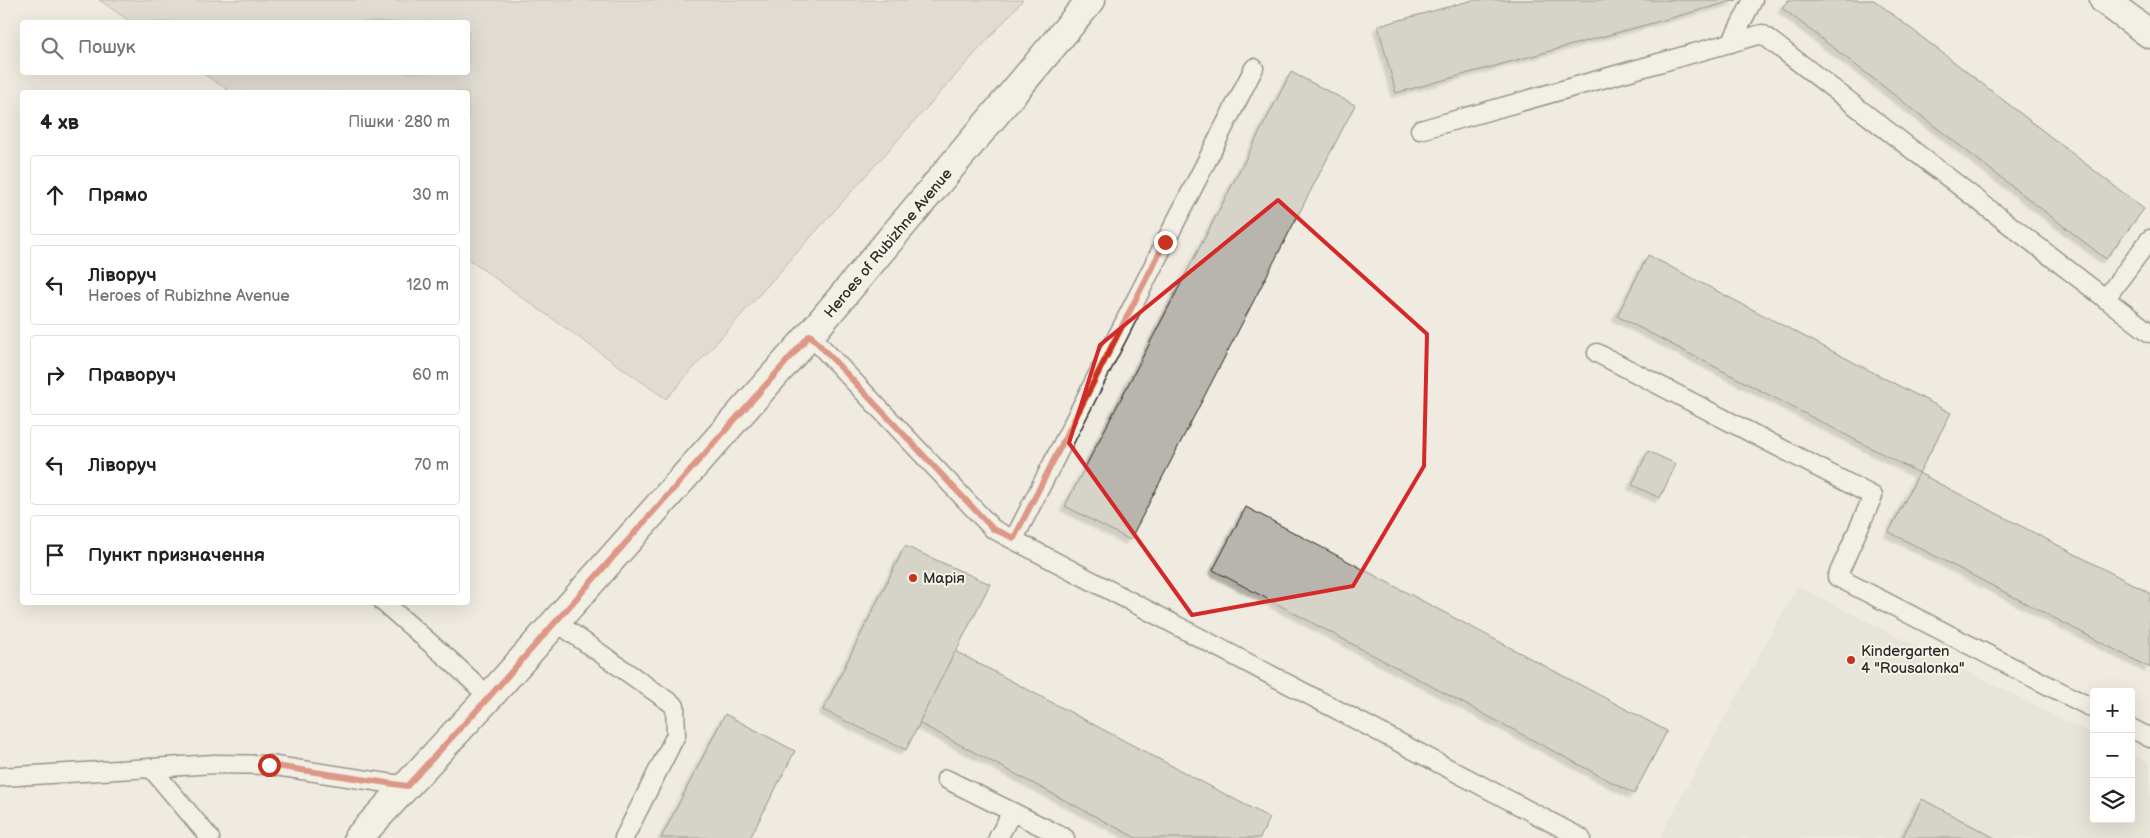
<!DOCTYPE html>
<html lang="uk">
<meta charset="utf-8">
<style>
:root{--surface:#fff;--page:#f6f6f6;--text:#202124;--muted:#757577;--line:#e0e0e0}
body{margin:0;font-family:"Balsamiq Sans",sans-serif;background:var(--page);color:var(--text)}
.controls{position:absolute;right:15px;bottom:15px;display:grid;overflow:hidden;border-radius:5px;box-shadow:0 5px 20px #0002}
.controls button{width:45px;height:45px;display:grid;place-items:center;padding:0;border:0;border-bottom:1px solid var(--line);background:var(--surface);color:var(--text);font:25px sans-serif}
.stop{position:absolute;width:15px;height:15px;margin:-11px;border:4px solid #c8321e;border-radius:50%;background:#fff}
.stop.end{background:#c8321e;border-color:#fff;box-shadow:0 1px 5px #0008}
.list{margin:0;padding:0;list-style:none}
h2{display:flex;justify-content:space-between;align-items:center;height:65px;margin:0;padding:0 20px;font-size:21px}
h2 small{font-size:16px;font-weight:400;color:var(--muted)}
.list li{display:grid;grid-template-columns:32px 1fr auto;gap:15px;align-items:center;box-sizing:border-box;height:80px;margin:0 10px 10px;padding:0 10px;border:1px solid var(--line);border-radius:5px}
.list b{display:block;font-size:19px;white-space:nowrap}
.list p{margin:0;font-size:16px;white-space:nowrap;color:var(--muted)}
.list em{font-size:16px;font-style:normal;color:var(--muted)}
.icon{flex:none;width:28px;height:28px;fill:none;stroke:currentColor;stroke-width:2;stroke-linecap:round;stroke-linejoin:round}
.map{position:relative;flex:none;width:2150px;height:838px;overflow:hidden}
.search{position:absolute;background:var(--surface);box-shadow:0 5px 20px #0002;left:20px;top:20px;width:450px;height:55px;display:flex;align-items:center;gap:12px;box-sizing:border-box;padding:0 18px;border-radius:5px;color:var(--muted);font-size:19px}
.panel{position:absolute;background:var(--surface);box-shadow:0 5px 20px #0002;left:20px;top:90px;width:450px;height:515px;border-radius:5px}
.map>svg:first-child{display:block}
.built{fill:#dedbd1}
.green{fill:#cfcbc2;stroke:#7d7b76}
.building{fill:#b8b5ae;stroke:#2b2b2b;filter:url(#shadow)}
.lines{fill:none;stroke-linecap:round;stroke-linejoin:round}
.lane-casing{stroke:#2b2b2b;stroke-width:21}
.secondary-casing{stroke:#2b2b2b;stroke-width:31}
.lane{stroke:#f7f3e8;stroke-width:18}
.secondary{stroke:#f7f3e8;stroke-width:28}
.route{stroke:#c8321e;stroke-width:6}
.marked{fill:none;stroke:#d62828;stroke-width:4;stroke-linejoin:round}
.poi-dot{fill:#c8321e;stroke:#f7f3e8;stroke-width:2}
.labels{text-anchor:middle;stroke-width:4;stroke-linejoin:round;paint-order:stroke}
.street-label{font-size:15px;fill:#2b2b2b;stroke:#f7f3e8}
.poi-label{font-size:15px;fill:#2b2b2b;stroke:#f7f3e8;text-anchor:start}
</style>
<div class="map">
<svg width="2150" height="838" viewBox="0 0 2150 838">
<defs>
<filter id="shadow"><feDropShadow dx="-4.5" dy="4.5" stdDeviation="1" flood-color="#0004"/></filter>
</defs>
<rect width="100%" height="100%" fill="#efebe0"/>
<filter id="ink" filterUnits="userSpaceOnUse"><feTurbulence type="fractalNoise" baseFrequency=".02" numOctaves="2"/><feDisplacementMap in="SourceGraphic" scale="10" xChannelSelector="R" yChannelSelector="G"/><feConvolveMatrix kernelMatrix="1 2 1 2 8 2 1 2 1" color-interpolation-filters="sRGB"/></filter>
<g filter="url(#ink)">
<path class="built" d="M1797,586L2094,735V819H2131V754L2150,763V838H1662L1661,835Z"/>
<path class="green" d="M99,0H1023L666,399L468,259V92H231L202,73L468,72V22H131Z"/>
<g class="building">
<path d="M1473,0H1737L1396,93L1378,26Z"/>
<path d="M1788,0H1874L2144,209L2106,259L1782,8Z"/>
<path d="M1291,72L1355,105L1130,540L1065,506Z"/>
<path d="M1648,255L1951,413L1919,473L1617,316Z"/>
<path d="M1648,451L1676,464L1660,498L1632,485Z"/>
<path d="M1919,473L2150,593V668L1889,532Z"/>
<path d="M1246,507L1667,731L1634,794L1213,570Z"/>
<path d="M905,546L990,584L906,750L823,710Z"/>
<path d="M955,651L1270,818L1260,838H1136L919,723Z"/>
<path d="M725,714L795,751L750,838H661Z"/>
<path d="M1922,799L1995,838H1902Z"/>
</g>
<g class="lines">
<g class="lane-casing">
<g id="lane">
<path d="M1731,43L1753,0"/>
<path d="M1420,130L1762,34L2150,333"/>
<path d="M2105,299L2150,239"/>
<path d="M810,335L993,529L1581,838"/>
<path d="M1597,353L1873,496L1837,577L2094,709"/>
<path d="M1014,539L1254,68"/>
<path d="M383,602L453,663L489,697"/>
<path d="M556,622L675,706L676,735L624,838"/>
<path d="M2131,728L2150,738"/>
<path d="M151,768L214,764L269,765L407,786"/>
<path d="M0,777L151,768L210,838"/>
<path d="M946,779L1065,838"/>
<path d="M998,838L1012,812"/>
</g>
</g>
<g class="secondary-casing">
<g id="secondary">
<path d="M2104,0L2150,34"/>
<path d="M358,838L489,697L810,335L1091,0"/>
</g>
</g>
<use href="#lane" class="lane"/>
<use href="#secondary" class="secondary"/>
</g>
</g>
<g class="lines" filter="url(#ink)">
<path class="route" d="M269,765L407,786L489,697L810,335L993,529L1014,538L1165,242"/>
</g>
<path d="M0 0H2150V838H0ZM1278,200L1427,334L1424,466L1353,586L1192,615L1069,443L1100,345Z" fill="#efebe0" fill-opacity=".55" fill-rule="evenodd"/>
<path class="marked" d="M1278,200L1427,334L1424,466L1353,586L1192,615L1069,443L1100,345Z"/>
<g class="poi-dot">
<circle cx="913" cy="578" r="5"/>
<circle cx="1851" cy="660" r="5"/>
</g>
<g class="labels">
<g class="street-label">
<text transform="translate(888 243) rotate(-50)" y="5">Heroes of Rubizhne Avenue</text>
</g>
<g class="poi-label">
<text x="923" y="583">Марія</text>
<text x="1861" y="656">Kindergarten<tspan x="1861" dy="17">4 "Rousalonka"</tspan></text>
</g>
</g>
</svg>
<div class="controls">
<button>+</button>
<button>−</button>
<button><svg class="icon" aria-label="layers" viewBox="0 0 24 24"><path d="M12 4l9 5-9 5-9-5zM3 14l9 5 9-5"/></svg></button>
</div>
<div class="stop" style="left:269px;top:765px"></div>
<div class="stop end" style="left:1165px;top:242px"></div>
<div class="search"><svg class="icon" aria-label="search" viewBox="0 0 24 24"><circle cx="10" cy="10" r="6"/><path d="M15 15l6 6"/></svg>Пошук</div>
<section class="panel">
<h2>4 хв<small>Пішки · 280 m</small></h2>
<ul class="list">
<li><svg class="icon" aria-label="ahead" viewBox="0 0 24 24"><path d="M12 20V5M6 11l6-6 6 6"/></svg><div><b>Прямо</b></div><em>30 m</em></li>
<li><svg class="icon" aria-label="left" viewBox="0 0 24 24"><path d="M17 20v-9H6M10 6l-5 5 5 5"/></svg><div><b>Ліворуч</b><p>Heroes of Rubizhne Avenue</p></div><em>120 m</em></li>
<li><svg class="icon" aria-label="right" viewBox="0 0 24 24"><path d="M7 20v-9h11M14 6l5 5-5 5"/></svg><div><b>Праворуч</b></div><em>60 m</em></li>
<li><svg class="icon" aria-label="left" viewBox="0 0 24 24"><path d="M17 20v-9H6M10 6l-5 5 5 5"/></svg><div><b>Ліворуч</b></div><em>70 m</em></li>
<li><svg class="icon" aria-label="arrive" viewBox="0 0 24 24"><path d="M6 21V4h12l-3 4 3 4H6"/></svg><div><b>Пункт призначення</b></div></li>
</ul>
</section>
</div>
